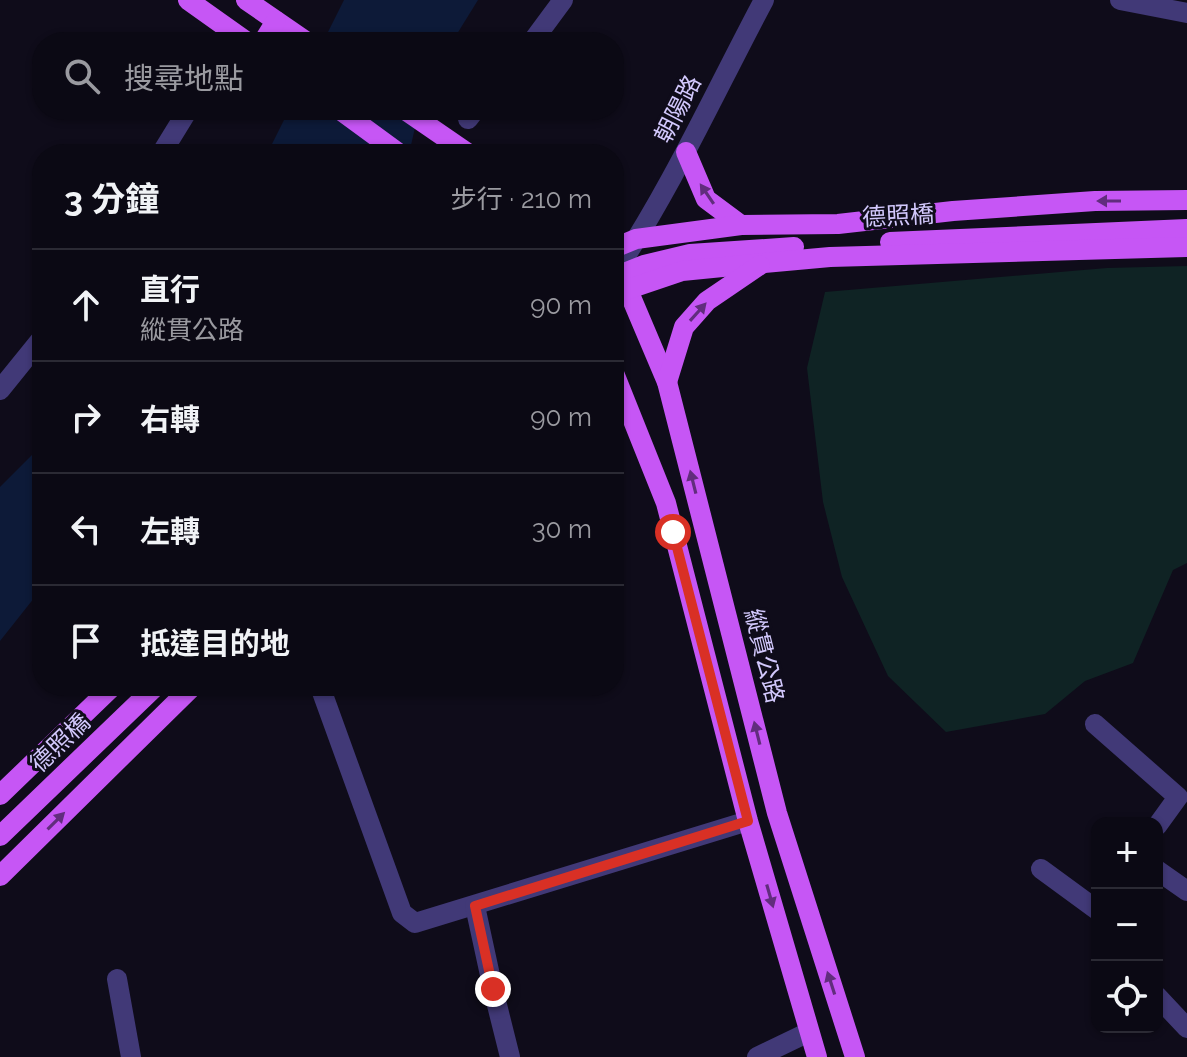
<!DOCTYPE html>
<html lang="zh-TW">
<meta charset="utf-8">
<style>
:root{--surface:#0b0914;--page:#14121d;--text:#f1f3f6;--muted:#9a9aa0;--line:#2b2a34}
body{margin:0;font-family:Raleway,"Noto Sans TC",sans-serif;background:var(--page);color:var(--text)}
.controls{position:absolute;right:24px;bottom:24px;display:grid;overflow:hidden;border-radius:16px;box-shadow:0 2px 6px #0004}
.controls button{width:72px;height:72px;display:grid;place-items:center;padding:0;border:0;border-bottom:2px solid var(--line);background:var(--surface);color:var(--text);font:40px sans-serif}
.stop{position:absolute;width:24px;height:24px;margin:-18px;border:6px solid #d93025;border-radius:50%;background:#fff}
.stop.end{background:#d93025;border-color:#fff;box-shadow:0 2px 8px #0008}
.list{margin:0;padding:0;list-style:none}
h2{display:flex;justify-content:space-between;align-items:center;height:104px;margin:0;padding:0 32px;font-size:34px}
h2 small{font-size:26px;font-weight:400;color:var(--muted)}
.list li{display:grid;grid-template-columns:52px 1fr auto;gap:24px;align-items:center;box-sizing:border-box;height:112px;padding:0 32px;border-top:2px solid var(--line)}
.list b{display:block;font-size:30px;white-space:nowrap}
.list p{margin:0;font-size:26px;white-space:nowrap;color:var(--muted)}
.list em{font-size:26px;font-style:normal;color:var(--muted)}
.icon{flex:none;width:44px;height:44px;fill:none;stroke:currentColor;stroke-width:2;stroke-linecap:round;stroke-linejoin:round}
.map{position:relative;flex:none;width:1187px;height:1057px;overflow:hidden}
.search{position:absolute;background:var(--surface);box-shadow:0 2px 6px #0004;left:32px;top:32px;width:592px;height:88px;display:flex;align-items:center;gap:20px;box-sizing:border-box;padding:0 28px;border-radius:32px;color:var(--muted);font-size:30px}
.panel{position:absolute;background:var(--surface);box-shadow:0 2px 6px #0004;left:32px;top:144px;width:592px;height:552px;border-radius:32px}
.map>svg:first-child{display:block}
.green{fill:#0f2324}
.water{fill:#0d1a38}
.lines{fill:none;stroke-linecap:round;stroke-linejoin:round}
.minor{stroke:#413977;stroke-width:20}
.major{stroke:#c656f5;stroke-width:20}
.oneway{fill:#612d7d}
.route{stroke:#d93025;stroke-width:10}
.labels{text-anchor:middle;stroke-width:6;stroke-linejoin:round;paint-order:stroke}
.street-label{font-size:24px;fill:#d2c8fc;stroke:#0f0c1a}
</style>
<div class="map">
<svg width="1187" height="1057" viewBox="0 0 1187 1057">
<rect width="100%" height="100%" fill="#0f0c1a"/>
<path class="green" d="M1187,266V563L1173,570L1133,663L1085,681L1045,714L946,732L888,676L842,577L823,502L807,368L825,292L1107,268Z"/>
<g class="water">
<path d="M344,0H478L452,42H323Z"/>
<path d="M289,110H419L409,154H267Z"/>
<path d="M42,445V588L0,641V487Z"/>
</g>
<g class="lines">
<g class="minor">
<path d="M1120,0L1187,13"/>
<path d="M532,42L563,0"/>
<path d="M468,119L475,110"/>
<path d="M161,154L188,110"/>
<path d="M614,274C672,187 715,92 764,0"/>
<path d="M0,390L42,338"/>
<path d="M322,692L402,913L415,923L748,821"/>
<path d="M1095,724L1178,797L1157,826"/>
<path d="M1041,869L1097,910"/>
<path d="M1157,870L1187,891"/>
<path d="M475,906L493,989L510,1057"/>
<path d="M117,979L131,1057"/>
<path d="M1157,996L1187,1028"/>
<path d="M757,1057L809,1032"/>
</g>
<g class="major">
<path d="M188,0L247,42"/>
<path d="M246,0L307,42"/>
<path d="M263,42L276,21"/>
<path d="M340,110L400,154"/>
<path d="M405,110L469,154"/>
<path d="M686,152L706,199L741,225"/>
<path d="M890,242L1187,229"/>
<path d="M614,248L636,239L741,225L838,224L953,211L1095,201L1187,200"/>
<path d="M614,273L628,290L667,382L777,813L855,1057"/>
<path d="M614,277L644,265L690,254L794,247"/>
<path d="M614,294L682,271L764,263L830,257L1187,247"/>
<path d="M614,373L666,503L748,821L817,1057"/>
<path d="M667,382L684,327L707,301L760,265"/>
<path d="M0,795L113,686"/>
<path d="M0,836L156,686"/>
<path d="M0,876L193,686"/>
</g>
</g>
<defs><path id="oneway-solid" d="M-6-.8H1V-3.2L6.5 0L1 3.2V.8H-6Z" transform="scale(2)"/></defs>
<g class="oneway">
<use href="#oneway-solid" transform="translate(707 194) rotate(-124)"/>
<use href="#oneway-solid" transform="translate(1109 201) rotate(180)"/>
<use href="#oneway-solid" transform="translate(698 312) rotate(-48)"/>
<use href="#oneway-solid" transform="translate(693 482) rotate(-104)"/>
<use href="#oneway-solid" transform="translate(757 733) rotate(-104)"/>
<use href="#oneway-solid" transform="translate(56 821) rotate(-45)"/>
<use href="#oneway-solid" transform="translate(770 896) rotate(74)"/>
<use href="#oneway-solid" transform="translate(831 983) rotate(-108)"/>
</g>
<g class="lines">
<path class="route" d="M493,989L475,906L748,821L673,532"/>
</g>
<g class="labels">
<g class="street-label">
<text transform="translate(678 109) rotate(-63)" y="8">朝陽路</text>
<text transform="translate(898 216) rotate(-3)" y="8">德照橋</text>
<text transform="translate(764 656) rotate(76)" y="8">縱貫公路</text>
<text transform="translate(60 743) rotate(-44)" y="8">德照橋</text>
</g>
</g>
</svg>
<div class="controls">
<button>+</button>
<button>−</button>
<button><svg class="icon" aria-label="locate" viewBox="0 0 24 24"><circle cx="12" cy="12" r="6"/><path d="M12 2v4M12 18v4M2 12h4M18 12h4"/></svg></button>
</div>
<div class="stop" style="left:673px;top:532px"></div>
<div class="stop end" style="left:493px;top:989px"></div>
<div class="search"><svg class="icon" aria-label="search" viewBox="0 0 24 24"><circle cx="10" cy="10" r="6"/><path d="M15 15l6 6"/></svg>搜尋地點</div>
<section class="panel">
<h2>3 分鐘<small>步行 · 210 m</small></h2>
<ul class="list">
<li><svg class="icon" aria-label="ahead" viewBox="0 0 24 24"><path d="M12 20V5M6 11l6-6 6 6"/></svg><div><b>直行</b><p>縱貫公路</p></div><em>90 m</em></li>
<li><svg class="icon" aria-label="right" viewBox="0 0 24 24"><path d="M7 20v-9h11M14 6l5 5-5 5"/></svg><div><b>右轉</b></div><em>90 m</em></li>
<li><svg class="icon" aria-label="left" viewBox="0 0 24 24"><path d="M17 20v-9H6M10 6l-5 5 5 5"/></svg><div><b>左轉</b></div><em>30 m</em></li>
<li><svg class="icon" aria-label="arrive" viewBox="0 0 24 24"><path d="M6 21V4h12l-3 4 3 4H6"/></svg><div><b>抵達目的地</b></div></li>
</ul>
</section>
</div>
